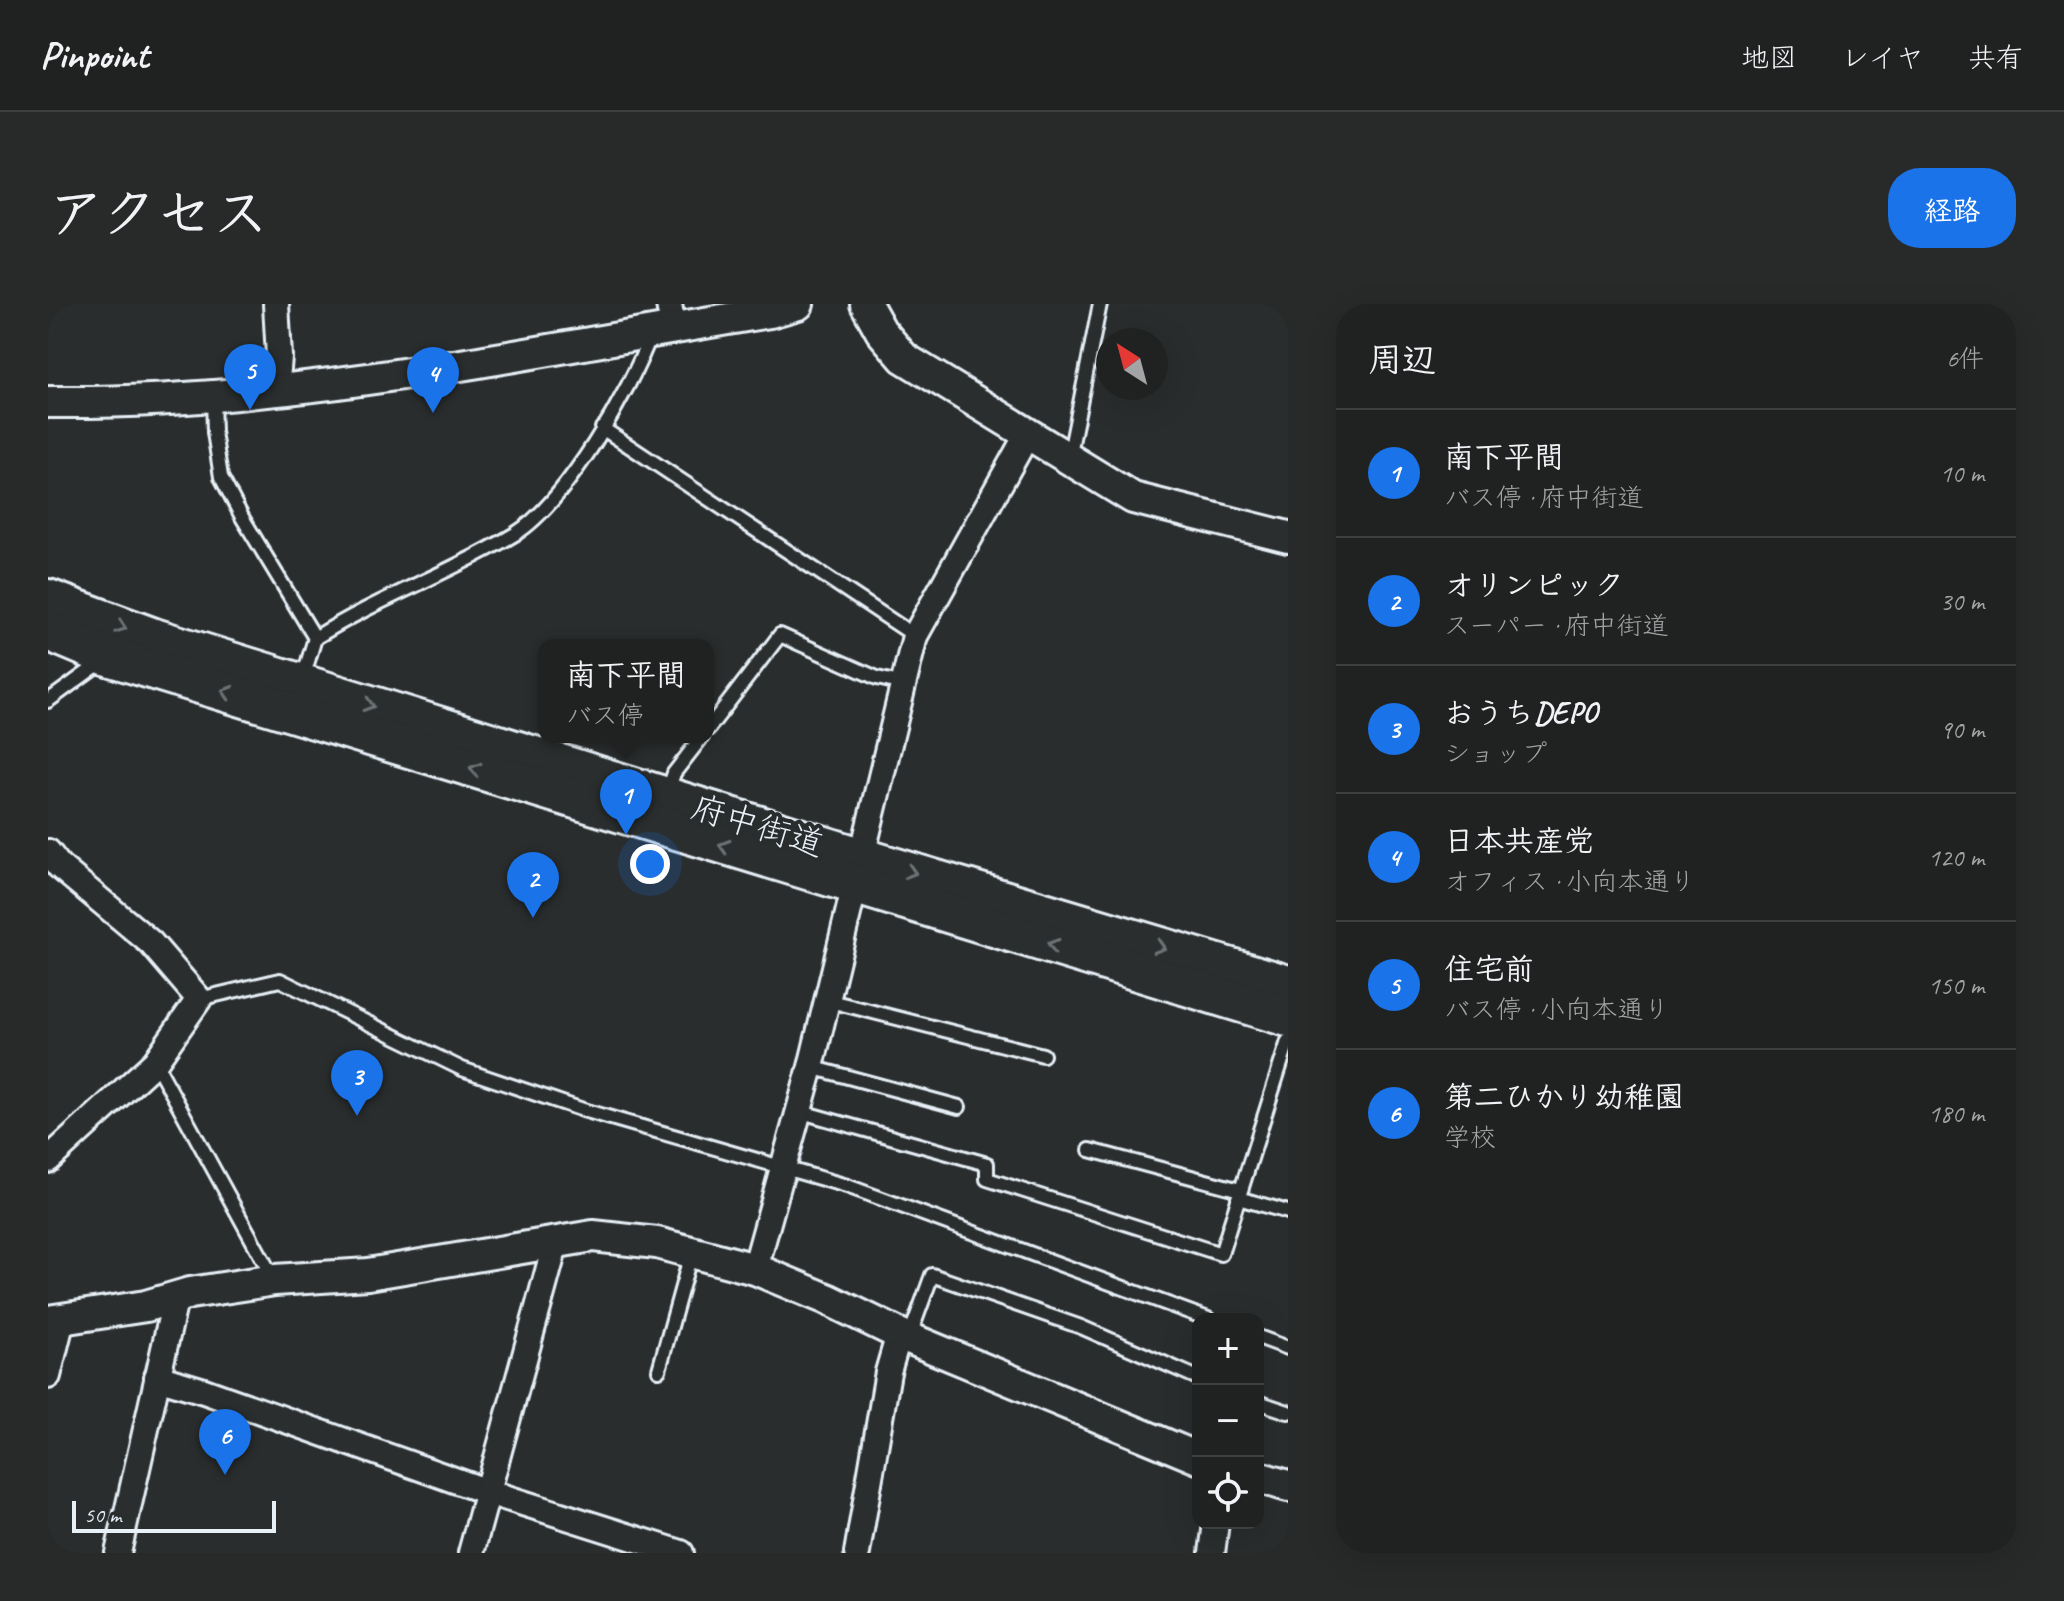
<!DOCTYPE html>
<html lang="ja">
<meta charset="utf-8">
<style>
:root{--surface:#202222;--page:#282a2a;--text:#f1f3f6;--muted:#a2a4a5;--line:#3d3f40;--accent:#1a73e8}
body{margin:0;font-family:Caveat,"Klee One",sans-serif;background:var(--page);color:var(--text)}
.controls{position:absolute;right:24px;bottom:24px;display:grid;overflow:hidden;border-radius:16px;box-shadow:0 8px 32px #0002}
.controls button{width:72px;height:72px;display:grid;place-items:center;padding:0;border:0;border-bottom:2px solid var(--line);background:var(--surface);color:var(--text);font:40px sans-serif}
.compass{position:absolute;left:1048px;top:24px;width:72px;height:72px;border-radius:50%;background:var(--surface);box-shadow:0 8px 32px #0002;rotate:324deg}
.scale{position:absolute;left:24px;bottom:20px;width:204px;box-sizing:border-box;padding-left:8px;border:4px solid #e8f1f8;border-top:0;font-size:22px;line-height:28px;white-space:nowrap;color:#e8f1f8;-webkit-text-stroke:6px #2a2d2e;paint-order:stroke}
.you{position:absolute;left:602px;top:560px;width:28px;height:28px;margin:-20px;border:6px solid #fff;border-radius:50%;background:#1a73e8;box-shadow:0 0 0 12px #1a73e833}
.badge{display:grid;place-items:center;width:52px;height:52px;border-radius:50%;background:var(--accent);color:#fff;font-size:26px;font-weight:700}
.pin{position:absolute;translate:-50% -66px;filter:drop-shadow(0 2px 4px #0008)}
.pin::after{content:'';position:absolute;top:42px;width:28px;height:24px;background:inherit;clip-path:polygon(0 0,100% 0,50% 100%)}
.popup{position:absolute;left:490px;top:335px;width:176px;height:104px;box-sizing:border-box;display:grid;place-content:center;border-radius:16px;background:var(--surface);filter:drop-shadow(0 2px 6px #0005);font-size:26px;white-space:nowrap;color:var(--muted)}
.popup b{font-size:30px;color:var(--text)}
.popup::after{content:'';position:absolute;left:50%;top:100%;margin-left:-16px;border:16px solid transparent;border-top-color:var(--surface)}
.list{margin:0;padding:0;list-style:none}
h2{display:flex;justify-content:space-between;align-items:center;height:104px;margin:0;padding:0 32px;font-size:34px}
h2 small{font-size:26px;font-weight:400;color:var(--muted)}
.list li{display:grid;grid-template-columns:52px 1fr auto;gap:24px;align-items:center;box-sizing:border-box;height:128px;padding:0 32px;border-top:2px solid var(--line)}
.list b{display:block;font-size:30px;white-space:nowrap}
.list p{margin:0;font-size:26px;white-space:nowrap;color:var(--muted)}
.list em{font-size:26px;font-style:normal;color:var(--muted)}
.icon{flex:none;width:44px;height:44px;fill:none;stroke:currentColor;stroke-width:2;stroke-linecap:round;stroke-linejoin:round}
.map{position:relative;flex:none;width:1240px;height:1249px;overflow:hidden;border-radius:32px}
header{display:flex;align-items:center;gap:48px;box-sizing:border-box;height:112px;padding:0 40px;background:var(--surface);border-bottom:2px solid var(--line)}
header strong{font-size:38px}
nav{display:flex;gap:44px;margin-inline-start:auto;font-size:28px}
.intro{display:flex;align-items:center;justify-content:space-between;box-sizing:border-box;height:192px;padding:0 48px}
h1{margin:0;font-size:56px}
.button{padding:20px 36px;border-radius:32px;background:var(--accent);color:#fff;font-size:28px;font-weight:700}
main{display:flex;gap:48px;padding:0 48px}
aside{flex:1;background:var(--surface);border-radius:32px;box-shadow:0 8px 32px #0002}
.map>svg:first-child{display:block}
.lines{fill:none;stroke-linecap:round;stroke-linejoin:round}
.service-casing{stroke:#e8f1f8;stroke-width:18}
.minor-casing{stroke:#e8f1f8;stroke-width:30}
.tertiary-casing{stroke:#e8f1f8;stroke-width:36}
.trunk-casing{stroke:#e8f1f8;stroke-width:44}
.service{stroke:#2a2d2e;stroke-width:12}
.minor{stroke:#2a2d2e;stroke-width:24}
.tertiary{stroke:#2a2d2e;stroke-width:30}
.trunk{stroke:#2a2d2e;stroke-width:38}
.oneway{stroke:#6c7275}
.labels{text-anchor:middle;stroke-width:8;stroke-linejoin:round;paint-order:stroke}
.street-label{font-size:34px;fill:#e8f1f8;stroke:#2a2d2e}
</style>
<header>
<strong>Pinpoint</strong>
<nav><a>地図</a><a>レイヤ</a><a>共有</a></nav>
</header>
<div class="intro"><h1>アクセス</h1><a class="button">経路</a></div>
<main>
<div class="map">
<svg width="1240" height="1249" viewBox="0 0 1240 1249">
<rect width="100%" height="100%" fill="#2a2d2e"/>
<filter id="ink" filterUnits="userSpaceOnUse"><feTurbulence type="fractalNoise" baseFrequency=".0125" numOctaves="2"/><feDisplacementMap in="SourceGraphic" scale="16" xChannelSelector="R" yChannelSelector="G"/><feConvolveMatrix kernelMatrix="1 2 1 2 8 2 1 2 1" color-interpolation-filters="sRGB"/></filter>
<g filter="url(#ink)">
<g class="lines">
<g class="service-casing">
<g id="service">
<path d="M165,94L166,128L173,173L194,213L267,334"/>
<path d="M554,124L867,332"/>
<path d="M1021,154L1052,0"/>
<path d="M254,377L267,334C330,294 403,269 467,230C516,200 583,86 602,32"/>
<path d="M0,397L48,362L54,355"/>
<path d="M660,425L732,331L829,374L856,380"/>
<path d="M619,490L626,469L654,433"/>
<path d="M151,695L232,676L414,765L535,806L799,882L1160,1015"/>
<path d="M778,696L995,751"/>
<path d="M107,758L225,974"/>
<path d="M763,763L911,803"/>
<path d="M750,807L939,860V875L1173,950L1240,737"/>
<path d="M1042,846L1192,886"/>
<path d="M1190,894L1240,908"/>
<path d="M1210,1033L1240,1044"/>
<path d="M861,1034L884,971L1033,1023L1150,1074"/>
<path d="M611,1066L643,950"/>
<path d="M1210,1098L1240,1108"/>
</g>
</g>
<g class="minor-casing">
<g id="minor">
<path d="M228,0L231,53L228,88"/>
<path d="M621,0L625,24"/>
<path d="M0,548L11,562L103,639L151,695L107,758L0,856"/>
<path d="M707,965L763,763L867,332L979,131"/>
<path d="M0,1072L14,1015"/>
<path d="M109,1073L156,1087L440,1188L633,1249"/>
<path d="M70,1249L128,992"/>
<path d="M423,1249L508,938"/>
<path d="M809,1249L840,1068L851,1030"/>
<path d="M1164,1249L1168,1219"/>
</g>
</g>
<g class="tertiary-casing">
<g id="tertiary">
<path d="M818,0L833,27L856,54L1085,194L1240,233"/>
<path d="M0,98C244,101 482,47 722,8L750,0"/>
<path d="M0,1017L98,1002L142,989L227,976L320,970L545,932L609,939L707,965L779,995L851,1030L1150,1154"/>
<path d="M1210,1173L1240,1182"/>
</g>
</g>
<g class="trunk-casing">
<g id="trunk">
<path d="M0,295L106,334L815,554L1240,681"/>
<path d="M0,327L57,351L1240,713"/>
</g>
</g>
<use href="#service" class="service"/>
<use href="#minor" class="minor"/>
<use href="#tertiary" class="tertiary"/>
<use href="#trunk" class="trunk"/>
</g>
<defs><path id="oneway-chevron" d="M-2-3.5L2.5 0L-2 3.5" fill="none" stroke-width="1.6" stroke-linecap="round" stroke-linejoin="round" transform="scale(2)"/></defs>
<g class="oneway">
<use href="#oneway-chevron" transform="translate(73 323) rotate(20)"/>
<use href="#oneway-chevron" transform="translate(179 388) rotate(-163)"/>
<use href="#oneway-chevron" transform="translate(321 401) rotate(17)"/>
<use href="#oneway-chevron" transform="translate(427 465) rotate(-163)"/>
<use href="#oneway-chevron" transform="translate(676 542) rotate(-163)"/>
<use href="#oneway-chevron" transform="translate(863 568) rotate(17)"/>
<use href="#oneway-chevron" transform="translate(1005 641) rotate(-163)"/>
<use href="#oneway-chevron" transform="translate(1112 643) rotate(17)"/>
</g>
</g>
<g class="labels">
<g class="street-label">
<text transform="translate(710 521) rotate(17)" y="12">府中街道</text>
</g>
</g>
</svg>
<div class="controls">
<button>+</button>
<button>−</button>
<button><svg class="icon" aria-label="locate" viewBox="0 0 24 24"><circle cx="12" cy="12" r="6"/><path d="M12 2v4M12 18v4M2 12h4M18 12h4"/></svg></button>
</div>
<svg class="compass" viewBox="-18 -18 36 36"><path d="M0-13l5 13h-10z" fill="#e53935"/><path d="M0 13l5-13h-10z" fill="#a2a4a5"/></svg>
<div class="scale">50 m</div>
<div class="you"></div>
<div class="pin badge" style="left:578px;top:531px">1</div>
<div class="popup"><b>南下平間</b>バス停</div>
<div class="pin badge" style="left:485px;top:614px">2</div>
<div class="pin badge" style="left:309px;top:812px">3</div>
<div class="pin badge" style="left:385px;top:109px">4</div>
<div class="pin badge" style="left:202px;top:106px">5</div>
<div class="pin badge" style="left:177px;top:1171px">6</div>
</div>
<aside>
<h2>周辺<small>6件</small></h2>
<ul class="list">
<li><span class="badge">1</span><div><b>南下平間</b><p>バス停 · 府中街道</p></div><em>10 m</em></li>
<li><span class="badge">2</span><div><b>オリンピック</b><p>スーパー · 府中街道</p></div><em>30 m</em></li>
<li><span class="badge">3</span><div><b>おうちDEPO</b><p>ショップ</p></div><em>90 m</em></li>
<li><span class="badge">4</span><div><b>日本共産党</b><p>オフィス · 小向本通り</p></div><em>120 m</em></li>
<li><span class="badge">5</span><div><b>住宅前</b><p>バス停 · 小向本通り</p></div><em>150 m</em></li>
<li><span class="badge">6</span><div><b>第二ひかり幼稚園</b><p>学校</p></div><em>180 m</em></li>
</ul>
</aside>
</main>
